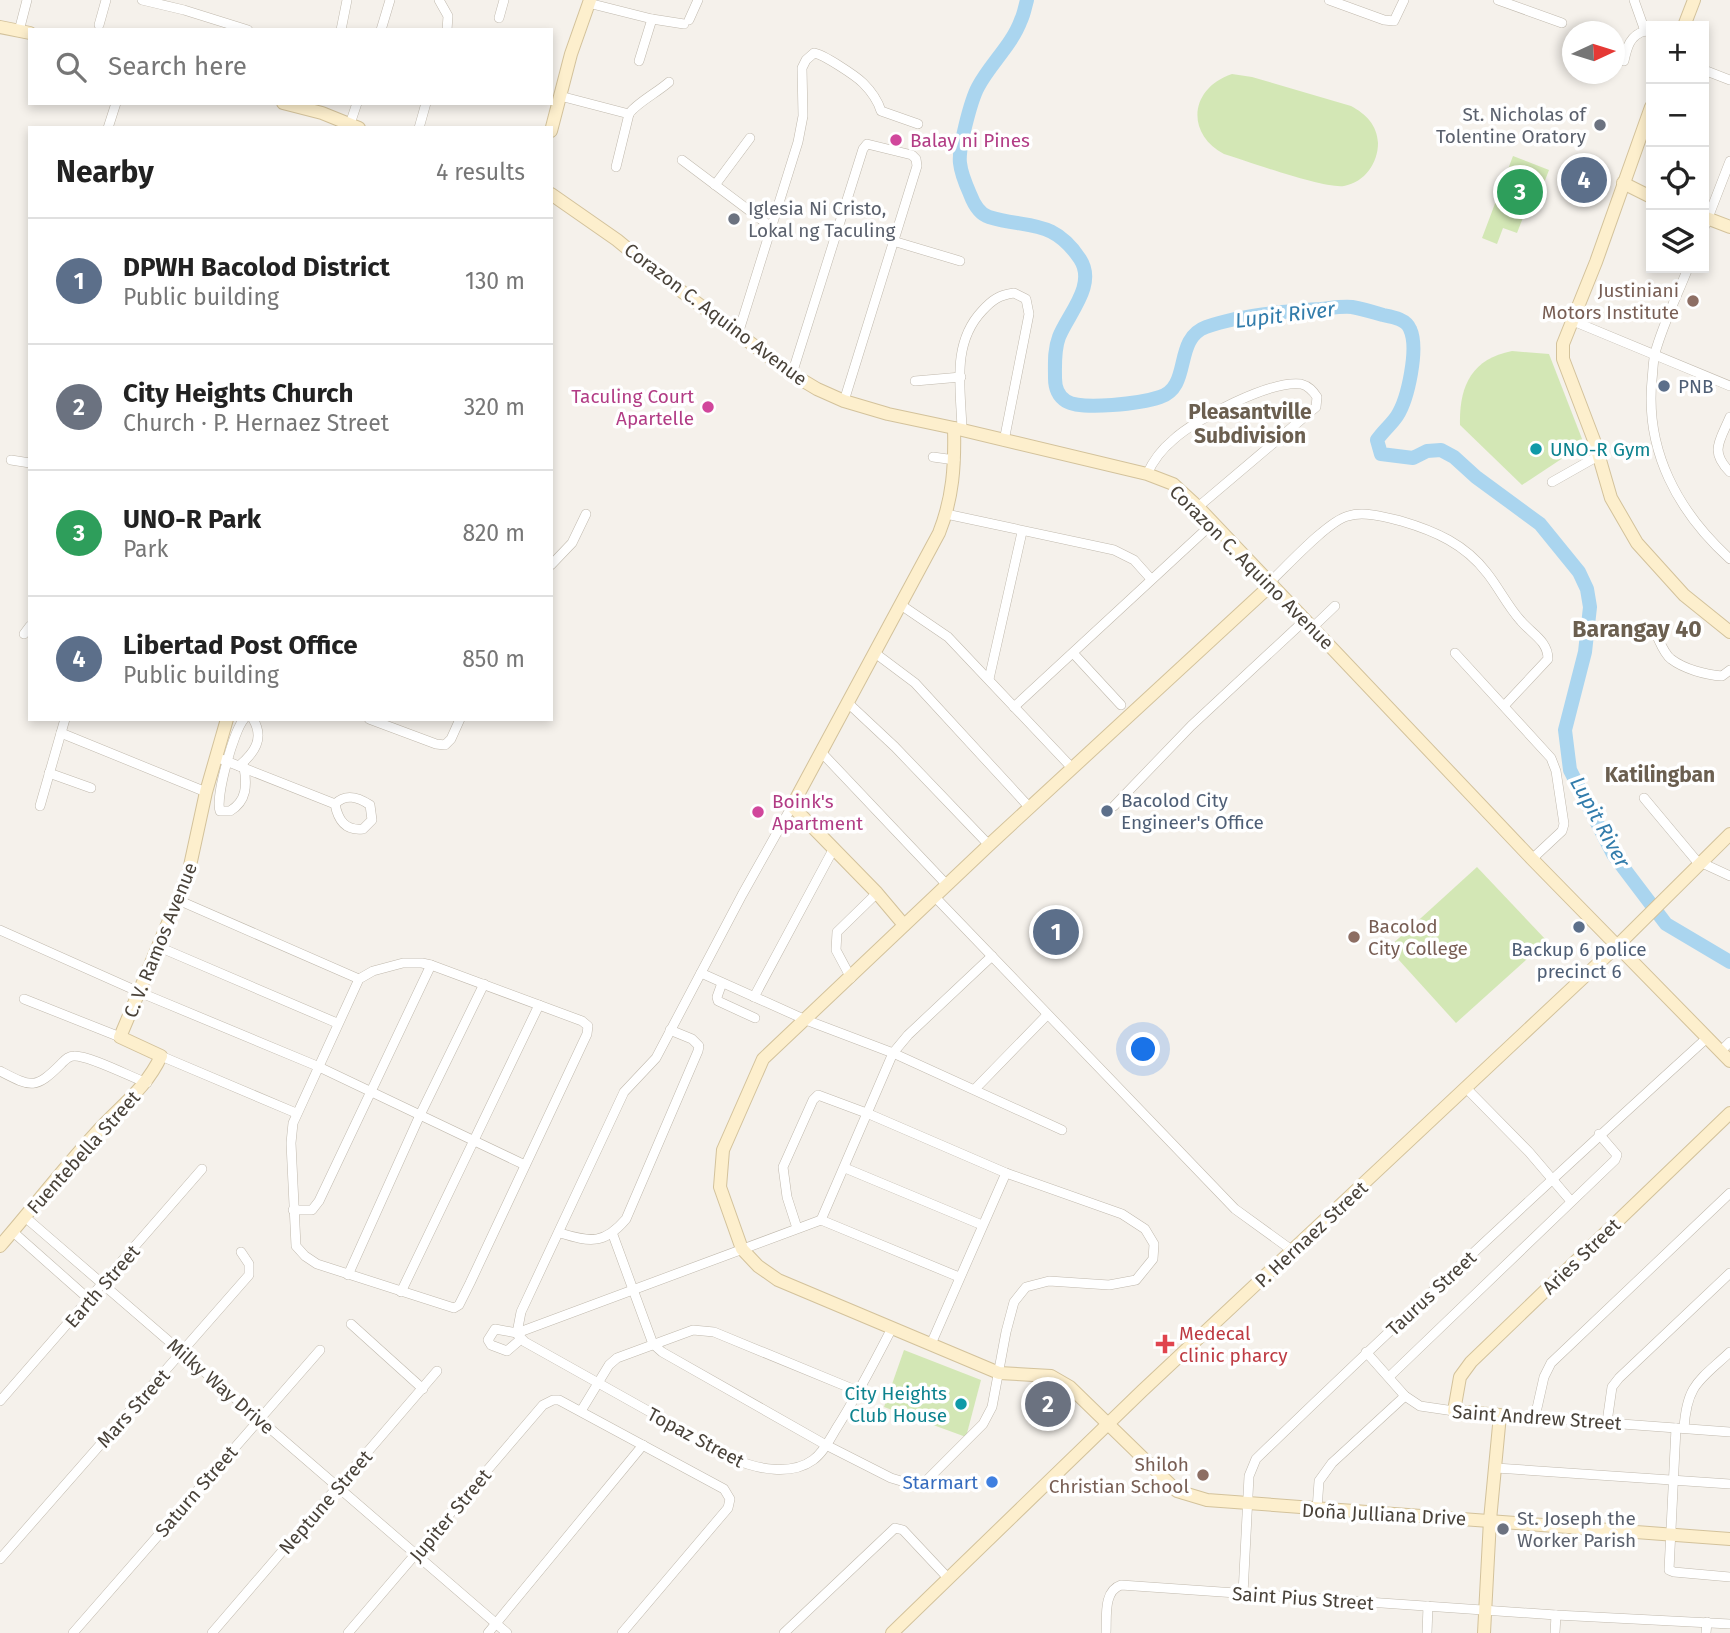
<!DOCTYPE html>
<meta charset="utf-8">
<style>
:root{--surface:#fff;--page:#f6f6f6;--text:#222;--muted:#767676;--line:#e0e0e0;--accent:#f43a23}
body{margin:0;font-family:"Fira Sans",sans-serif;background:var(--page);color:var(--text)}
.controls{position:absolute;right:21px;top:21px;display:grid;overflow:hidden;border-radius:0px;box-shadow:0 4px 10px #0003}
.controls button{width:63px;height:63px;display:grid;place-items:center;padding:0;border:0;border-bottom:2px solid var(--line);background:var(--surface);color:var(--text);font:35px sans-serif}
.compass{position:absolute;left:1562px;top:21px;width:63px;height:63px;border-radius:50%;background:var(--surface);box-shadow:0 4px 10px #0003;rotate:86deg}
.you{position:absolute;left:1144px;top:1050px;width:24px;height:24px;margin:-18px;border:5px solid #fff;border-radius:50%;background:#1a73e8;box-shadow:0 0 0 10px #1a73e833}
.badge{display:grid;place-items:center;width:46px;height:46px;border-radius:50%;background:var(--accent);color:#fff;font-size:23px;font-weight:700}
.pin{position:absolute;translate:-50% -50%;border:4px solid #fff;box-shadow:0 2px 7px #0006}
.list{margin:0;padding:0;list-style:none}
h2{display:flex;justify-content:space-between;align-items:center;height:91px;margin:0;padding:0 28px;font-size:30px}
h2 small{font-size:23px;font-weight:400;color:var(--muted)}
.list li{display:grid;grid-template-columns:46px 1fr auto;gap:21px;align-items:center;box-sizing:border-box;height:126px;padding:0 28px;border-top:2px solid var(--line)}
.list b{display:block;font-size:26px;white-space:nowrap}
.list p{margin:0;font-size:23px;white-space:nowrap;color:var(--muted)}
.list em{font-size:23px;font-style:normal;color:var(--muted)}
.icon{flex:none;width:38px;height:38px;fill:none;stroke:currentColor;stroke-width:2;stroke-linecap:round;stroke-linejoin:round}
.map{position:relative;flex:none;width:1730px;height:1633px;overflow:hidden}
.search{position:absolute;background:var(--surface);box-shadow:0 4px 10px #0003;left:28px;top:28px;width:525px;height:77px;display:flex;align-items:center;gap:18px;box-sizing:border-box;padding:0 24px;border-radius:0px;color:var(--muted);font-size:26px}
.panel{position:absolute;background:var(--surface);box-shadow:0 4px 10px #0003;left:28px;top:126px;width:525px;height:595px;border-radius:0px}
.map>svg:first-child{display:block}
.green{fill:#d3e7b5}
.lines{fill:none;stroke-linecap:round;stroke-linejoin:round}
.river{stroke:#aad5ef;stroke-width:14}
.street-casing{stroke:#c0b9ad;stroke-width:10}
.secondary-casing{stroke:#d3c29b;stroke-width:14}
.street{stroke:#fff;stroke-width:9}
.secondary{stroke:#fdefcd;stroke-width:12}
.worship-dot{fill:#6b7280;stroke:#fff;stroke-width:2.5}
.hotel-dot{fill:#d1479c;stroke:#fff;stroke-width:2.5}
.education-dot{fill:#8d6e63;stroke:#fff;stroke-width:2.5}
.service-dot{fill:#5c6f8a;stroke:#fff;stroke-width:2.5}
.culture-dot{fill:#0f9aa8;stroke:#fff;stroke-width:2.5}
.health-dot{fill:#e0444e;stroke:#fff;stroke-width:2.5}
.shop-dot{fill:#3f7fe0;stroke:#fff;stroke-width:2.5}
.labels{text-anchor:middle;stroke-width:7;stroke-linejoin:round;paint-order:stroke}
.worship-label{font-size:19px;fill:#5b616d;stroke:#fff;text-anchor:start}
.hotel-label{font-size:19px;fill:#b23c85;stroke:#fff;text-anchor:start}
.education-label{font-size:19px;fill:#785e54;stroke:#fff;text-anchor:end}
.street-label{font-size:19px;fill:#494239;stroke:#fff}
.service-label{font-size:19px;fill:#4e5e75;stroke:#fff;text-anchor:start}
.culture-label{font-size:19px;fill:#0d838f;stroke:#fff;text-anchor:start}
.health-label{font-size:19px;fill:#be3a42;stroke:#fff;text-anchor:start}
.shop-label{font-size:19px;fill:#366cbe;stroke:#fff;text-anchor:end}
.water-label{font-size:21px;font-style:italic;fill:#327cab;stroke:#fff}
.neighbourhood-label{font-size:21px;font-weight:bold;fill:#6b5f50;stroke:#fff}
.quarter-label{font-size:23px;font-weight:bold;fill:#6b5f50;stroke:#fff}
</style>
<div class="map">
<svg width="1730" height="1633" viewBox="0 0 1730 1633">
<rect width="100%" height="100%" fill="#f5f1eb"/>
<g class="green">
<path d="M1232,74L1252,77L1351,106C1366,114 1377,125 1378,143C1378,163 1365,182 1344,186C1324,189 1247,161 1224,154C1185,133 1190,88 1232,74Z"/>
<path d="M1513,156L1549,170L1531,217L1524,215L1517,233L1503,228L1497,244L1482,238Z"/>
<path d="M1512,351L1549,354L1584,444L1522,485L1460,425C1459,387 1471,359 1512,351Z"/>
<path d="M1477,867L1547,941L1456,1023L1388,948Z"/>
<path d="M904,1350L981,1380L966,1437L884,1407Z"/>
</g>
<g class="lines">
<path class="river" d="M1027,0C1025,7 1024,14 1021,20C1012,45 990,64 978,87C971,100 958,149 960,163C961,173 966,185 970,194C973,202 979,214 989,217C1028,229 1053,218 1080,259C1097,285 1068,314 1059,337C1054,350 1055,364 1055,378C1055,387 1058,396 1066,401C1082,411 1142,403 1160,397C1192,387 1173,339 1206,327C1239,315 1286,311 1321,309C1331,308 1342,306 1352,307C1363,309 1373,312 1383,315C1393,317 1406,319 1410,329C1419,348 1408,399 1397,416C1391,425 1383,431 1377,440L1381,454L1413,458L1427,451L1441,450L1454,457L1476,477L1540,524L1579,572L1587,589L1590,607L1585,652L1565,730L1570,770L1613,854L1666,924L1730,962"/>
<g class="street-casing">
<g id="street">
<path d="M142,0L184,10L248,30"/>
<path d="M439,0L448,16L447,30"/>
<path d="M1329,0L1384,20L1394,21L1404,0"/>
<path d="M1498,0L1562,23"/>
<path d="M1634,0L1645,31L1650,32"/>
<path d="M588,3L652,19L684,24"/>
<path d="M499,18L504,0"/>
<path d="M689,20L698,0"/>
<path d="M99,25L106,0"/>
<path d="M341,30L347,0"/>
<path d="M381,30L390,0"/>
<path d="M19,31L27,0"/>
<path d="M639,61L652,19"/>
<path d="M1624,61C1627,47 1630,35 1645,31"/>
<path d="M1704,70L1730,80"/>
<path d="M560,96L629,114L616,167"/>
<path d="M629,114C635,104 658,92 669,82"/>
<path d="M350,124L357,103"/>
<path d="M108,128L116,103"/>
<path d="M419,128L426,103"/>
<path d="M682,160L771,227"/>
<path d="M715,185L750,138"/>
<path d="M1704,228L1730,161"/>
<path d="M893,241L960,261"/>
<path d="M1688,268C1677,296 1663,324 1655,353C1653,361 1653,371 1652,380C1645,451 1678,512 1730,559"/>
<path d="M1573,321L1730,386"/>
<path d="M738,334L798,142L803,116L802,68L806,60L814,53C823,54 856,76 863,83C870,90 878,101 881,111L918,124"/>
<path d="M792,374L863,149L867,144L912,155L916,159L917,166L844,401"/>
<path d="M915,381L961,377"/>
<path d="M1730,417C1720,441 1709,451 1730,472"/>
<path d="M962,430C961,389 951,344 982,311C992,300 999,295 1014,293L1026,299L1029,314L1004,441"/>
<path d="M933,457L955,460"/>
<path d="M11,460L30,463"/>
<path d="M1147,474C1153,461 1162,449 1173,440C1195,419 1271,380 1301,384C1309,386 1313,391 1317,397L1316,407L1198,507"/>
<path d="M1552,482L1598,456"/>
<path d="M946,514L1114,550L1134,560L1151,579"/>
<path d="M551,565L572,543L586,514"/>
<path d="M1270,582C1287,566 1328,521 1348,516C1364,511 1385,517 1401,521C1435,531 1465,544 1487,573C1499,588 1508,607 1521,621C1532,634 1548,641 1548,659L1504,706"/>
<path d="M901,605L948,637L1073,769"/>
<path d="M1312,628L1335,606"/>
<path d="M24,634L30,626"/>
<path d="M1656,634C1660,642 1664,654 1671,659C1684,669 1706,675 1722,676L1730,670"/>
<path d="M875,653L915,683L1030,808"/>
<path d="M1073,653L1121,705"/>
<path d="M1455,653L1551,758L1556,771L1564,824L1562,831L1532,859"/>
<path d="M989,679L1022,532"/>
<path d="M848,703L895,747L989,845"/>
<path d="M1014,707L1213,523"/>
<path d="M369,719L436,744L445,745L451,739L460,719"/>
<path d="M61,733L206,792"/>
<path d="M822,753L947,885"/>
<path d="M216,757L335,804C338,820 345,831 363,829L372,820L370,805C358,797 346,793 335,804"/>
<path d="M239,766C254,753 265,739 253,719"/>
<path d="M244,767C247,785 247,801 230,811H220C215,797 234,730 244,719"/>
<path d="M49,773L91,788"/>
<path d="M1644,798L1700,865"/>
<path d="M40,806L65,719"/>
<path d="M1114,806L1191,726L1305,620"/>
<path d="M1702,863L1730,876"/>
<path d="M935,897L1235,1209L1293,1251"/>
<path d="M178,900L359,979"/>
<path d="M0,930L139,992L317,1066L525,1165"/>
<path d="M159,947L337,1023"/>
<path d="M403,963H422L431,965L582,1021L588,1026L587,1034L470,1283L459,1305L454,1308L317,1264L305,1256L296,1246L291,1143L293,1123L359,979L373,971Z"/>
<path d="M701,973L806,1020L893,1053L1062,1130"/>
<path d="M851,978L836,950L837,932L877,893"/>
<path d="M722,983L717,997L718,1001L755,1018"/>
<path d="M754,997L834,848"/>
<path d="M24,999L120,1037"/>
<path d="M1721,1051L1730,1042"/>
<path d="M161,1056L296,1113"/>
<path d="M0,1071C31,1087 35,1090 61,1064C65,1060 68,1056 74,1056C88,1055 131,1077 147,1083"/>
<path d="M975,1089L1047,1015"/>
<path d="M1467,1089L1529,1152L1570,1200"/>
<path d="M845,1168L982,1225"/>
<path d="M293,1210H312L319,1201L431,965"/>
<path d="M25,1217L507,1633"/>
<path d="M821,1220L893,1053L908,1035L992,956"/>
<path d="M12,1231L83,1294"/>
<path d="M560,1233C590,1242 604,1245 626,1219L698,1051L699,1046L692,1039L670,1030"/>
<path d="M613,1235L653,1344L662,1352L826,1445L891,1478L911,1484L925,1482L983,1424L992,1407L1006,1332L1014,1302L1026,1287L1049,1281L1109,1285L1136,1280L1153,1259L1154,1244L1145,1229L1122,1214L1006,1173L869,1114L818,1095L813,1100L783,1167L787,1197L797,1228"/>
<path d="M348,1275L420,1115L484,984"/>
<path d="M401,1292L539,1005"/>
<path d="M351,1324L423,1389"/>
<path d="M517,1333L521,1312L624,1092L656,1058L742,895L792,806"/>
<path d="M518,1335L525,1342L734,1459C757,1469 791,1476 813,1460C823,1453 830,1439 836,1429C857,1396 874,1363 892,1328"/>
<path d="M521,1339L507,1351L491,1345L488,1340L495,1329L517,1333L821,1220L959,1277"/>
<path d="M931,1344L1006,1173"/>
<path d="M1366,1352L1405,1396L1420,1406L1454,1411"/>
<path d="M1389,1377L1615,1160L1617,1155L1599,1134"/>
<path d="M0,1401L202,1169"/>
<path d="M581,1411L609,1365L617,1358L693,1330L714,1332L860,1392"/>
<path d="M1500,1415L1730,1432"/>
<path d="M1535,1417L1544,1377L1551,1363L1730,1193"/>
<path d="M1607,1422L1612,1387L1619,1378L1730,1273"/>
<path d="M1676,1428L1669,1570L1674,1572L1730,1577"/>
<path d="M1684,1428C1687,1384 1699,1381 1730,1352"/>
<path d="M1496,1468L1730,1484"/>
<path d="M1317,1510L1319,1481L1332,1463L1405,1396"/>
<path d="M0,1559L249,1275V1264L241,1252"/>
<path d="M1243,1594L1249,1476L1256,1459C1404,1316 1556,1175 1708,1037"/>
<path d="M73,1633L320,1350"/>
<path d="M212,1633L437,1371"/>
<path d="M348,1633L543,1405L553,1400H559L724,1489L730,1499L728,1508L622,1633"/>
<path d="M488,1633L643,1445"/>
<path d="M784,1633L895,1528L903,1530L948,1578"/>
<path d="M1106,1633C1107,1617 1103,1591 1121,1585L1556,1615L1730,1624"/>
<path d="M1427,1633L1428,1606"/>
<path d="M1555,1633L1556,1615"/>
<path d="M1706,1633L1707,1622"/>
</g>
</g>
<g class="secondary-casing">
<g id="secondary">
<path d="M1684,26L1694,0"/>
<path d="M0,27L30,33"/>
<path d="M283,103L322,113L359,128"/>
<path d="M1651,107L1596,262L1563,344V359L1595,443L1611,498L1637,543L1684,595L1730,632"/>
<path d="M551,131L571,54L590,0"/>
<path d="M1623,183L1651,197"/>
<path d="M551,194L617,240L657,273L792,374L817,389L844,401L888,414L954,428L1147,474L1173,484L1198,507L1532,859L1730,1061"/>
<path d="M1704,217L1730,227"/>
<path d="M1272,584L989,845L763,1059L723,1150L720,1187L742,1249L758,1266L778,1280L999,1373L1051,1376L1070,1387L1177,1491L1207,1500L1730,1539"/>
<path d="M904,925L877,893L792,806L939,533C953,498 955,465 954,428"/>
<path d="M0,1246C32,1209 62,1170 95,1134C119,1107 146,1089 161,1056L120,1037L188,875L206,792L227,719"/>
<path d="M892,1633L1142,1391L1617,946L1730,834"/>
<path d="M1484,1633L1490,1520L1500,1415L1454,1411L1460,1377L1471,1362L1730,1113"/>
</g>
</g>
<use href="#street" class="street"/>
<use href="#secondary" class="secondary"/>
</g>
<g class="worship-dot">
<circle cx="1600" cy="125" r="7"/>
<circle cx="734" cy="219" r="7"/>
<circle cx="1503" cy="1529" r="7"/>
</g>
<g class="hotel-dot">
<circle cx="896" cy="140" r="7"/>
<circle cx="708" cy="407" r="7"/>
<circle cx="758" cy="812" r="7"/>
</g>
<g class="education-dot">
<circle cx="1693" cy="301" r="7"/>
<circle cx="1354" cy="937" r="7"/>
<circle cx="1203" cy="1475" r="7"/>
</g>
<g class="service-dot">
<circle cx="1664" cy="386" r="7"/>
<circle cx="1107" cy="811" r="7"/>
<circle cx="1579" cy="927" r="7"/>
</g>
<g class="culture-dot">
<circle cx="1536" cy="449" r="7"/>
<circle cx="961" cy="1404" r="7"/>
</g>
<path class="health-dot" d="M1161.5 1333.5h7v7h7v7h-7v7h-7v-7h-7v-7h7z"/>
<circle class="shop-dot" cx="992" cy="1482" r="7"/>
<g class="labels">
<g class="worship-label">
<text x="1586" y="121" text-anchor="end">St. Nicholas of<tspan x="1586" dy="22">Tolentine Oratory</tspan></text>
<text x="748" y="215">Iglesia Ni Cristo,<tspan x="748" dy="22">Lokal ng Taculing</tspan></text>
<text x="1517" y="1525">St. Joseph the<tspan x="1517" dy="22">Worker Parish</tspan></text>
</g>
<g class="hotel-label">
<text x="910" y="147">Balay ni Pines</text>
<text x="694" y="403" text-anchor="end">Taculing Court<tspan x="694" dy="22">Apartelle</tspan></text>
<text x="772" y="808">Boink's<tspan x="772" dy="22">Apartment</tspan></text>
</g>
<g class="education-label">
<text x="1679" y="297">Justiniani<tspan x="1679" dy="22">Motors Institute</tspan></text>
<text x="1368" y="933" text-anchor="start">Bacolod<tspan x="1368" dy="22">City College</tspan></text>
<text x="1189" y="1471">Shiloh<tspan x="1189" dy="22">Christian School</tspan></text>
</g>
<g class="street-label">
<text transform="translate(716 314) rotate(37)" y="7">Corazon C. Aquino Avenue</text>
<text transform="translate(1252 567) rotate(45)" y="7">Corazon C. Aquino Avenue</text>
<text transform="translate(160 940) rotate(-68)" y="7">C. V. Ramos Avenue</text>
<text transform="translate(83 1152) rotate(-48)" y="7">Fuentebella Street</text>
<text transform="translate(1311 1234) rotate(-43)" y="7">P. Hernaez Street</text>
<text transform="translate(1581 1256) rotate(-44)" y="7">Aries Street</text>
<text transform="translate(102 1286) rotate(-49)" y="7">Earth Street</text>
<text transform="translate(1431 1293) rotate(-43)" y="7">Taurus Street</text>
<text transform="translate(221 1386) rotate(41)" y="7">Milky Way Drive</text>
<text transform="translate(133 1408) rotate(-48)" y="7">Mars Street</text>
<text transform="translate(1537 1417) rotate(4)" y="7">Saint Andrew Street</text>
<text transform="translate(696 1437) rotate(28)" y="7">Topaz Street</text>
<text transform="translate(196 1491) rotate(-49)" y="7">Saturn Street</text>
<text transform="translate(325 1502) rotate(-49)" y="7">Neptune Street</text>
<text transform="translate(1384 1514) rotate(3)" y="7">Doña Julliana Drive</text>
<text transform="translate(450 1515) rotate(-50)" y="7">Jupiter Street</text>
<text transform="translate(1303 1598) rotate(4)" y="7">Saint Pius Street</text>
</g>
<g class="service-label">
<text x="1678" y="393">PNB</text>
<text x="1121" y="807">Bacolod City<tspan x="1121" dy="22">Engineer's Office</tspan></text>
<text x="1579" y="956" text-anchor="middle">Backup 6 police<tspan x="1579" dy="22">precinct 6</tspan></text>
</g>
<g class="culture-label">
<text x="1550" y="456">UNO-R Gym</text>
<text x="947" y="1400" text-anchor="end">City Heights<tspan x="947" dy="22">Club House</tspan></text>
</g>
<g class="health-label">
<text x="1179" y="1340">Medecal<tspan x="1179" dy="22">clinic pharcy</tspan></text>
</g>
<g class="shop-label">
<text x="978" y="1489">Starmart</text>
</g>
<g class="water-label">
<text transform="translate(1285 315) rotate(-7)" y="7">Lupit River</text>
<text transform="translate(1600 822) rotate(61)" y="7">Lupit River</text>
</g>
<g class="neighbourhood-label">
<text x="1250" y="419">Pleasantville<tspan x="1250" dy="24">Subdivision</tspan></text>
<text x="1660" y="782">Katilingban</text>
</g>
<g class="quarter-label">
<text x="1637" y="637">Barangay 40</text>
</g>
</g>
</svg>
<div class="controls">
<button>+</button>
<button>−</button>
<button><svg class="icon" aria-label="locate" viewBox="0 0 24 24"><circle cx="12" cy="12" r="6"/><path d="M12 2v4M12 18v4M2 12h4M18 12h4"/></svg></button>
<button><svg class="icon" aria-label="layers" viewBox="0 0 24 24"><path d="M12 4l9 5-9 5-9-5zM3 14l9 5 9-5"/></svg></button>
</div>
<svg class="compass" viewBox="-18 -18 36 36"><path d="M0-13l5 13h-10z" fill="#e53935"/><path d="M0 13l5-13h-10z" fill="#767676"/></svg>
<div class="you"></div>
<div class="pin badge" style="left:1056px;top:932px;background:#5c6f8a">1</div>
<div class="pin badge" style="left:1048px;top:1404px;background:#6b7280">2</div>
<div class="pin badge" style="left:1520px;top:192px;background:#2e9e5b">3</div>
<div class="pin badge" style="left:1584px;top:180px;background:#5c6f8a">4</div>
<div class="search"><svg class="icon" aria-label="search" viewBox="0 0 24 24"><circle cx="10" cy="10" r="6"/><path d="M15 15l6 6"/></svg>Search here</div>
<section class="panel">
<h2>Nearby<small>4 results</small></h2>
<ul class="list">
<li><span class="badge" style="background:#5c6f8a">1</span><div><b>DPWH Bacolod District</b><p>Public building</p></div><em>130 m</em></li>
<li><span class="badge" style="background:#6b7280">2</span><div><b>City Heights Church</b><p>Church · P. Hernaez Street</p></div><em>320 m</em></li>
<li><span class="badge" style="background:#2e9e5b">3</span><div><b>UNO-R Park</b><p>Park</p></div><em>820 m</em></li>
<li><span class="badge" style="background:#5c6f8a">4</span><div><b>Libertad Post Office</b><p>Public building</p></div><em>850 m</em></li>
</ul>
</section>
</div>
